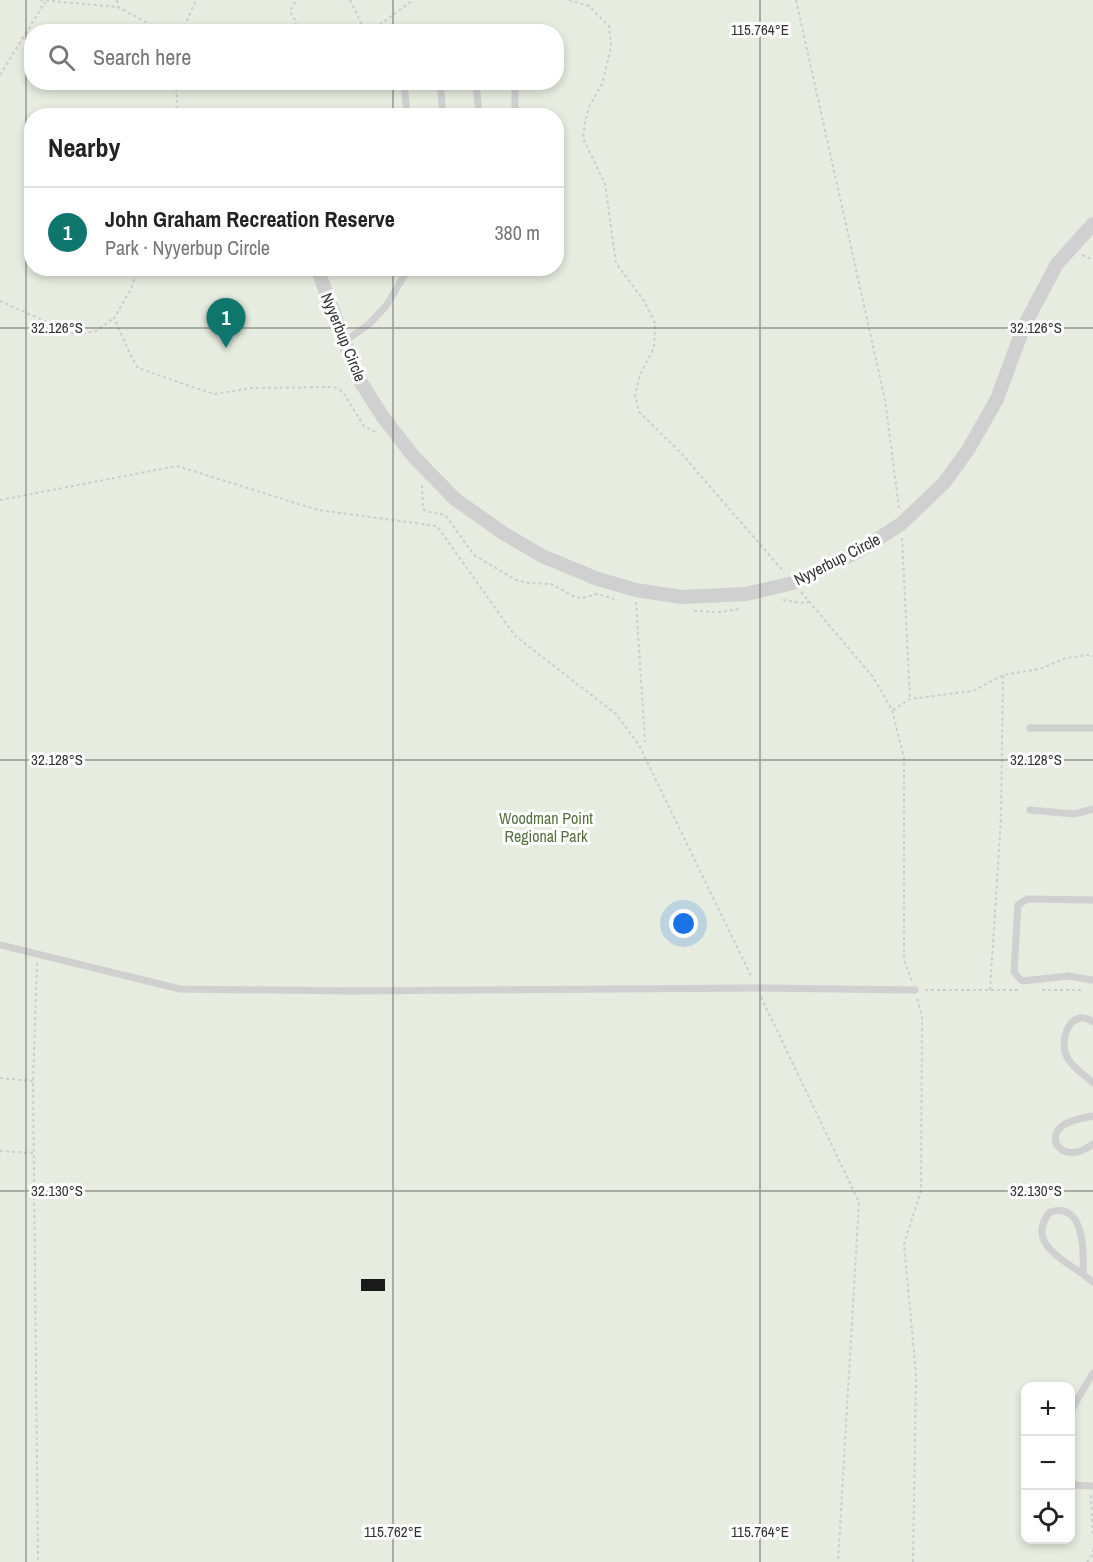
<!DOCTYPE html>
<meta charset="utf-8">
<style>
:root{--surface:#fff;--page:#f2f2f2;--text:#222;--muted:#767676;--line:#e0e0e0;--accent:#0f766e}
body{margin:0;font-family:"Archivo Narrow",sans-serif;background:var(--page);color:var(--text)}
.controls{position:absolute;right:18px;bottom:18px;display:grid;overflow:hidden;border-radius:12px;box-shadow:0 3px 9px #0003}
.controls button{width:54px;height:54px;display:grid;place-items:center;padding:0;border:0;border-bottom:2px solid var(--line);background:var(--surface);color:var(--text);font:30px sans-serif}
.you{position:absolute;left:684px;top:924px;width:21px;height:21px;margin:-15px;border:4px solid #fff;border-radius:50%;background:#1a73e8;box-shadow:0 0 0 9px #1a73e833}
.badge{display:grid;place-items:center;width:39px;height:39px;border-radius:50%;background:var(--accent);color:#fff;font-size:20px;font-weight:700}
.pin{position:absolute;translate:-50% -50px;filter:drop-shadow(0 2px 3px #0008)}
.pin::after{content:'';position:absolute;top:32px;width:21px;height:18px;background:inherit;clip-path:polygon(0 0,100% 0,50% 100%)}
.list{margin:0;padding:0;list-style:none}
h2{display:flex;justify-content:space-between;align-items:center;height:78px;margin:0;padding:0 24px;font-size:26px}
h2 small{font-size:20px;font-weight:400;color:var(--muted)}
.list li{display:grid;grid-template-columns:39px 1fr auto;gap:18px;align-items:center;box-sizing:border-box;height:90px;padding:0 24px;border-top:2px solid var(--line)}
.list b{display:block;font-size:22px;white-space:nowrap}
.list p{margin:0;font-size:20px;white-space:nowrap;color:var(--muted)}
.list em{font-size:20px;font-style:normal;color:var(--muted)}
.icon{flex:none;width:33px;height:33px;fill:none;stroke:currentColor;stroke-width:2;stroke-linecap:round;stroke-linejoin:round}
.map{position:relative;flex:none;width:1093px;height:1562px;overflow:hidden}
.search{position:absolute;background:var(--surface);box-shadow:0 3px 9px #0003;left:24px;top:24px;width:540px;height:66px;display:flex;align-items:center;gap:15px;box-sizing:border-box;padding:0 21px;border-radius:24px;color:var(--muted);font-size:22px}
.panel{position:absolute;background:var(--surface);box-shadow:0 3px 9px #0003;left:24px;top:108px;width:540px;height:168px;border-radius:24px}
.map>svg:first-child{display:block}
.green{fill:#e6ecdf;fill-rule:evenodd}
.building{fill:#1a1a1a}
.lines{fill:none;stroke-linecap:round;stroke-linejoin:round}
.path{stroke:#cdcdcd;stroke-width:2;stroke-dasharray:3 3;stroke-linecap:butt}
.lane{stroke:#d0d0d0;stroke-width:7}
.street{stroke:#d0d0d0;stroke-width:14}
.ticks{fill:none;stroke:#333;stroke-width:1.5;stroke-opacity:0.45}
.labels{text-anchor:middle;stroke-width:6;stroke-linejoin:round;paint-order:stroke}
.street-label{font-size:16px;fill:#333;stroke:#fff}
.park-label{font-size:16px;fill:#56703f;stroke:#fff}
.ticks-label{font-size:15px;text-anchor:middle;fill:#333;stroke:#fff;stroke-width:6;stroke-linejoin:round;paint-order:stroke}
</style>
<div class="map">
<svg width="1093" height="1562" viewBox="0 0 1093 1562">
<rect width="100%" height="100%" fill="#fff"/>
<path class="green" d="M0,0H1093V1562H0ZM32,32H556V82H32ZM32,116H556V268H32ZM1026,1386H1070V1540H1026Z"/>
<g class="building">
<path d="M266,28L298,29L297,32H265Z"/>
<rect x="361" y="1279" width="24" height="12"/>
</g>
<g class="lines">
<g class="path">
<path d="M40,0L118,7L164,32"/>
<path d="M117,0L118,7"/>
<path d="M350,0L365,32"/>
<path d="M569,0L589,6L609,26L611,47L602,84L590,105L585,121L583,138L605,184L616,263L644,301L655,323L654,348L640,375L635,395L639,412L680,452L784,572"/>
<path d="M796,0L885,400L899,508"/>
<path d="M182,32L196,0"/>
<path d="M296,32V22L290,12L296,0"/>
<path d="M370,32L413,0"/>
<path d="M0,75L45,2"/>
<path d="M175,82L177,97L176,116"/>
<path d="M1082,255L1093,260"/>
<path d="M138,268L131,289L114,318L131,356L138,368L192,387L215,394L251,388L334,387L343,392L363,425L378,434"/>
<path d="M0,301L76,335L96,331L114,318"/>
<path d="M422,485L423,509C430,514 438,512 446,516L474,555L516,580L529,583L551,584L575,597L583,598L597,594L614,599"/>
<path d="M0,500L177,466L318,510L437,526L515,636L616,714L639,745L752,978"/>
<path d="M902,538L910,699"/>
<path d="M801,592L873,677L892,710L904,758V960L912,981"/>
<path d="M783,600L801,603L809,602"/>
<path d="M636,602L645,742"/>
<path d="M694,611L721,612L739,609"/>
<path d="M893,710L910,699L973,691L1003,675L1040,669L1066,658L1087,655L1093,656"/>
<path d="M37,963L33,1081L38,1562"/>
<path d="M925,990H1018"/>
<path d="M990,990L1001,819L1003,675"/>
<path d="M1042,990H1084"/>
<path d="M761,997L859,1202L838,1562"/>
<path d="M0,1078L33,1081"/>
<path d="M0,1151L34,1153"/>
<path d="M1091,1495L1093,1537"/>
<path d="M913,1562L916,1374L904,1244L921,1191L922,1017L917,998"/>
<path d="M1087,1562L1093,1554V1546"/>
</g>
<g class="lane">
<path d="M404,82L407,116"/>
<path d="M440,82L443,116"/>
<path d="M476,82L479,116"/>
<path d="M515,116V82"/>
<path d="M344,342L369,324L386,306L409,268"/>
<path d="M1030,728H1093"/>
<path d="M1030,810L1074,814L1093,809"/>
<path d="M1093,900L1027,899L1018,905L1014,972L1022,981L1068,976L1093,980"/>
<path d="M0,945L180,989L353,991L756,988L915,990"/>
<path d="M1093,1022C1071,1006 1058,1040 1067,1057C1073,1069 1084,1074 1093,1083"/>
<path d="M1093,1116C1085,1118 1073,1119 1065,1124C1042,1138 1064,1167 1093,1144"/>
<path d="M1083,1272C1084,1251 1084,1201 1050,1212C1022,1245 1073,1264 1093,1282"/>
<path d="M1070,1412L1093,1373"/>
<path d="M1070,1485L1093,1486"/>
</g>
<path class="street" d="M317,268L358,378L383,417L414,457L455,499L503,533L542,556L598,579L636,590L682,597L746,594L793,583L859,551L901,524L944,483L968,450L997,399L1024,326L1057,264L1093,224"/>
</g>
<path class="ticks" d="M26,0V1562M393,0V32M760,0V1562M393,82V116M393,268V1562M0,328H1093M0,760H1093M0,1191H1093"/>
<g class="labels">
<g class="street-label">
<text transform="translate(344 337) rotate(68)" y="6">Nyyerbup Circle</text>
<text transform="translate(837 559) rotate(-27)" y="6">Nyyerbup Circle</text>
</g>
<g class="park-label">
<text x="546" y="824">Woodman Point<tspan x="546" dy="18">Regional Park</tspan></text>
</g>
</g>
<g class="ticks-label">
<text x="760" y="35">115.764°E</text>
<text x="57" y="333">32.126°S</text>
<text x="1036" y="333">32.126°S</text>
<text x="57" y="765">32.128°S</text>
<text x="1036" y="765">32.128°S</text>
<text x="57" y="1196">32.130°S</text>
<text x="1036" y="1196">32.130°S</text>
<text x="393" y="1537">115.762°E</text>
<text x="760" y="1537">115.764°E</text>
</g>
</svg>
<div class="controls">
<button>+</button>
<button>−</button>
<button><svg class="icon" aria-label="locate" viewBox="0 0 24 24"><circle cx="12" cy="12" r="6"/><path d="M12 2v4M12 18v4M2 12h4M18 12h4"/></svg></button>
</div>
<div class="you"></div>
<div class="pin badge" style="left:226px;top:348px">1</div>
<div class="search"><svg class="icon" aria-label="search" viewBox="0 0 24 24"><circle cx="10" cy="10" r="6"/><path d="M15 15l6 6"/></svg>Search here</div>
<section class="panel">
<h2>Nearby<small></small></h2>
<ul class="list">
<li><span class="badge">1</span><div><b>John Graham Recreation Reserve</b><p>Park · Nyyerbup Circle</p></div><em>380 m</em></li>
</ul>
</section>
</div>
